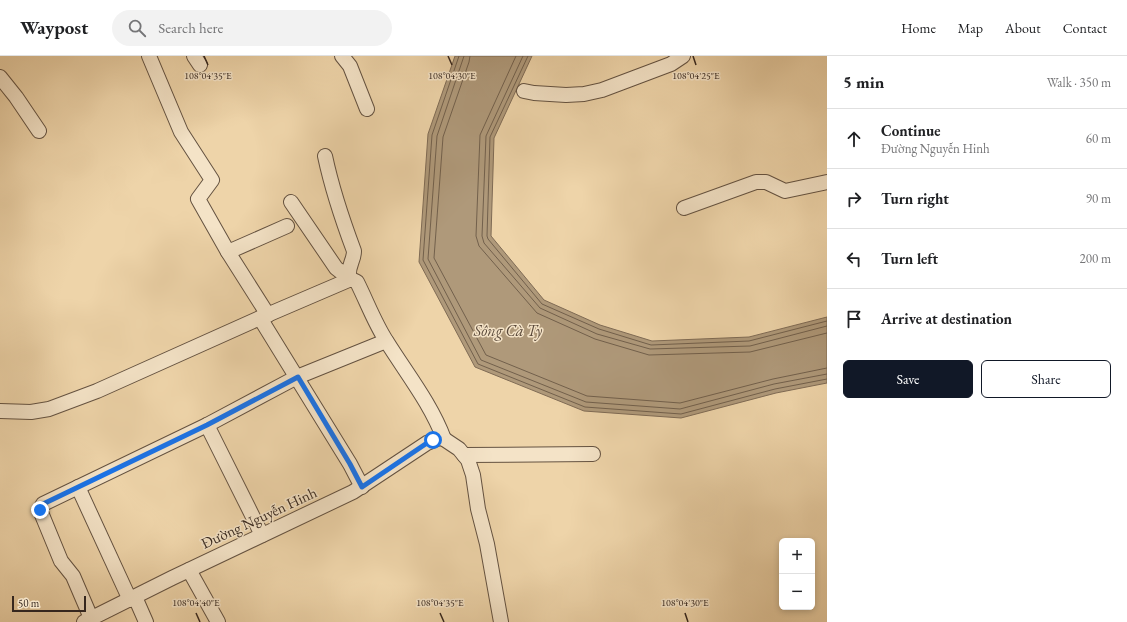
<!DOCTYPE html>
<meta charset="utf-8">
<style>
:root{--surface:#fff;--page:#f2f2f2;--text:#202124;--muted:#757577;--line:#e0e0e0;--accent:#111827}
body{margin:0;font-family:"EB Garamond",serif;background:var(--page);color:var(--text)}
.controls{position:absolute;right:12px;bottom:12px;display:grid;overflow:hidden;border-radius:6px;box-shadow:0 2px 6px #0003}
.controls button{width:36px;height:36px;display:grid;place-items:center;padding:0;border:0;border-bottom:1px solid var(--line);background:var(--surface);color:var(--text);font:20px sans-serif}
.scale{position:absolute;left:12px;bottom:10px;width:74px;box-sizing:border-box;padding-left:4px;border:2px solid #36271e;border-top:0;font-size:11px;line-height:14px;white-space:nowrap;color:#36271e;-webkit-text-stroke:3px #f4e3c7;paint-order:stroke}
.stop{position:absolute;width:12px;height:12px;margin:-9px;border:3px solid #1a73e8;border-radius:50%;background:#fff}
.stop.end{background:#1a73e8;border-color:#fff;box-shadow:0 1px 4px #0008}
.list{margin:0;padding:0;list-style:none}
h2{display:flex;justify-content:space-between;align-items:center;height:52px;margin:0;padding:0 16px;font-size:17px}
h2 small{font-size:13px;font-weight:400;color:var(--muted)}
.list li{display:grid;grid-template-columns:26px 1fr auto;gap:12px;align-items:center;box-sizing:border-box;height:60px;padding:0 16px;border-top:1px solid var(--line)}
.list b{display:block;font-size:15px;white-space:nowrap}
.list p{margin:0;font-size:13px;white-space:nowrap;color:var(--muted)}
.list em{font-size:13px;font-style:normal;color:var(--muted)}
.actions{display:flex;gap:8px;padding:12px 16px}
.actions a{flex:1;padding:9px 0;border:1px solid var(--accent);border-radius:6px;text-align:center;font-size:14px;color:var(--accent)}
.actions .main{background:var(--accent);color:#fff}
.icon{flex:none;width:22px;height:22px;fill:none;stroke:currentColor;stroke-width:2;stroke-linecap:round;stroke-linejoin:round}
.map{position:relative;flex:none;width:827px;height:566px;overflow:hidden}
header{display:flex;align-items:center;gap:24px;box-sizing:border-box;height:56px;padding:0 20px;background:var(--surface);border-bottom:1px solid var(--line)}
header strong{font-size:19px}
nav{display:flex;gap:22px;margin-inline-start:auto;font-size:14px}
.search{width:280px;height:36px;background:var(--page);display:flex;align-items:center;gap:10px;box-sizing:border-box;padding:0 14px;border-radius:22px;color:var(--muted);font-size:15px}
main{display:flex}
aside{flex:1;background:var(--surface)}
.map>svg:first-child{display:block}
.water{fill:#af997a;stroke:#7f6b55}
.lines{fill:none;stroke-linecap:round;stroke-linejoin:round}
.shore{stroke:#72604c;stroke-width:1}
.minor-casing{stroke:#645241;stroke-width:16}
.minor{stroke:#f4e3c7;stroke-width:14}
.route{stroke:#1a73e8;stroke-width:5}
.ticks{fill:none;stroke:#36271e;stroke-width:1.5}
.labels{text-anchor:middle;stroke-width:3;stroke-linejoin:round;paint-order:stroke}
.street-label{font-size:15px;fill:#36271e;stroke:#f4e3c7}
.water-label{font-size:16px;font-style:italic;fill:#5a493a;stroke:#f4e3c7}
.ticks-label{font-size:10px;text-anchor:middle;fill:#36271e;stroke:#f4e3c7;stroke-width:3;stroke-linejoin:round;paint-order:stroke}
</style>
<header>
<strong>Waypost</strong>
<div class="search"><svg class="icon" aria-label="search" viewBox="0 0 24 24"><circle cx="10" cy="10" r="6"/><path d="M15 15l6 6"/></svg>Search here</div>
<nav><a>Home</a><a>Map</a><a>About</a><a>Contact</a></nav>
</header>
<main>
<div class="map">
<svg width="827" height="566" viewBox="0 0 827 566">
<rect width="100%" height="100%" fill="#eed4a9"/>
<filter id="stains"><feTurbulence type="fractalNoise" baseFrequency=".005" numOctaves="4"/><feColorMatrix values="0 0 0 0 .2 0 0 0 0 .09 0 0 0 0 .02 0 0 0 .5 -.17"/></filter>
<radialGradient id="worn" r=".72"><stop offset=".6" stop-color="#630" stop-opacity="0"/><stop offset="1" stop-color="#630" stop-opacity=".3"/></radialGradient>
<path class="water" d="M455,0H532L494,82L491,180L544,244L600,269L652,285L749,281L827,261V327L776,337L681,362L584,355L475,311L419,206L428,78Z"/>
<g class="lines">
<g class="shore">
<path d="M459,0L432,79L423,204L478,308L585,351L681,358L775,333L827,323"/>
<path d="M464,0L437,80L428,203L481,304L586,346L680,353L774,328L827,318"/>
<path d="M470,0L469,6L443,81L434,202L486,299L587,340L680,347L773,323L827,312"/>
<path d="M516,0L480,79L476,180L479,190L537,257L595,283L649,299L750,296L827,277"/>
<path d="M523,0L486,80L482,180L484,187L540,252L597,278L650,293L750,290L827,270"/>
<path d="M528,0L490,81L487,180L488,183L542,248L599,273L651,289L749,285L827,265"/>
</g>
<g class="minor-casing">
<g id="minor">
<path d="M149,0L181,76L212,124L198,143L228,196L268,259"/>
<path d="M194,0L200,9"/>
<path d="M342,0L350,10L367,53"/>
<path d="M0,21L16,41L39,75"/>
<path d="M524,35L534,37L566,39L584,38L602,34L671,8L683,0"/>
<path d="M325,100C332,133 342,163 354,195C354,206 347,209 349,224"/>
<path d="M291,146L336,212L341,216L348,215"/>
<path d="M684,152L756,126H766L785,135L827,126"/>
<path d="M228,196L287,170"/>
<path d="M260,262L350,408L362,431"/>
<path d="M0,355L31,356L49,353L97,335L260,262L351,223L357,226C367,246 375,268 387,286C407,318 431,348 444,383"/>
<path d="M207,369L262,479"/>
<path d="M464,399L593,398"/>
<path d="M78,431L130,544"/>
<path d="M189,514L218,566"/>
<path d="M135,541L146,566"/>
<path d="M91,562L73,520L61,505L40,454L43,448L207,369L297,321L386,285"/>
<path d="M84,566L172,522L353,436L427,387L439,382L444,383L459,393L468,404L473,419L478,453L487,488L501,566"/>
</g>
</g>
<use href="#minor" class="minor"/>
</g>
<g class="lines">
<path class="route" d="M40,454L43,448L207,369L298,321L350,408L362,431L427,387L433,384"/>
</g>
<path class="ticks" d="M204,0L208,9M448,0L452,9M693,0L696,9M196,557L200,566M440,557L444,566M685,557L688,566"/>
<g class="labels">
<g class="street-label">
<text transform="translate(259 462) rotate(-25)" y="5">Đường Nguyễn Hinh</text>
</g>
<g class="water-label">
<text x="508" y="280">Sông Cà Ty</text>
</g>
</g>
<g class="ticks-label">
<text x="208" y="23">108°04'35"E</text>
<text x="452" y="23">108°04'30"E</text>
<text x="696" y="23">108°04'25"E</text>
<text x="196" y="550">108°04'40"E</text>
<text x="440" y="550">108°04'35"E</text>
<text x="685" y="550">108°04'30"E</text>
</g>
<rect width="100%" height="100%" filter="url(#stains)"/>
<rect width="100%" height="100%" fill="url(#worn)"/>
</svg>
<div class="controls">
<button>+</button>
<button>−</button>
</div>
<div class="scale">50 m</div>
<div class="stop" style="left:433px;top:384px"></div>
<div class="stop end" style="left:40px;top:454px"></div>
</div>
<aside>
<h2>5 min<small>Walk · 350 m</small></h2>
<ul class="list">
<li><svg class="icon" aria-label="ahead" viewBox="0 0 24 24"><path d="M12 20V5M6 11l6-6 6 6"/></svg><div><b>Continue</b><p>Đường Nguyễn Hinh</p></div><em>60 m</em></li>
<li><svg class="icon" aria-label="right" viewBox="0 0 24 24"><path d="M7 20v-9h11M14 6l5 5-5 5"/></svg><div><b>Turn right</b></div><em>90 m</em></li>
<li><svg class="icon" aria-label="left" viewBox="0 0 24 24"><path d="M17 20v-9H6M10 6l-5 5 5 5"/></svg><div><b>Turn left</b></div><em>200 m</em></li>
<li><svg class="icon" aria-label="arrive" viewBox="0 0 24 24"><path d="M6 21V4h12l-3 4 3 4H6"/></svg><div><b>Arrive at destination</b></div></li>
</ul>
<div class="actions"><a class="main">Save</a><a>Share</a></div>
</aside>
</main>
